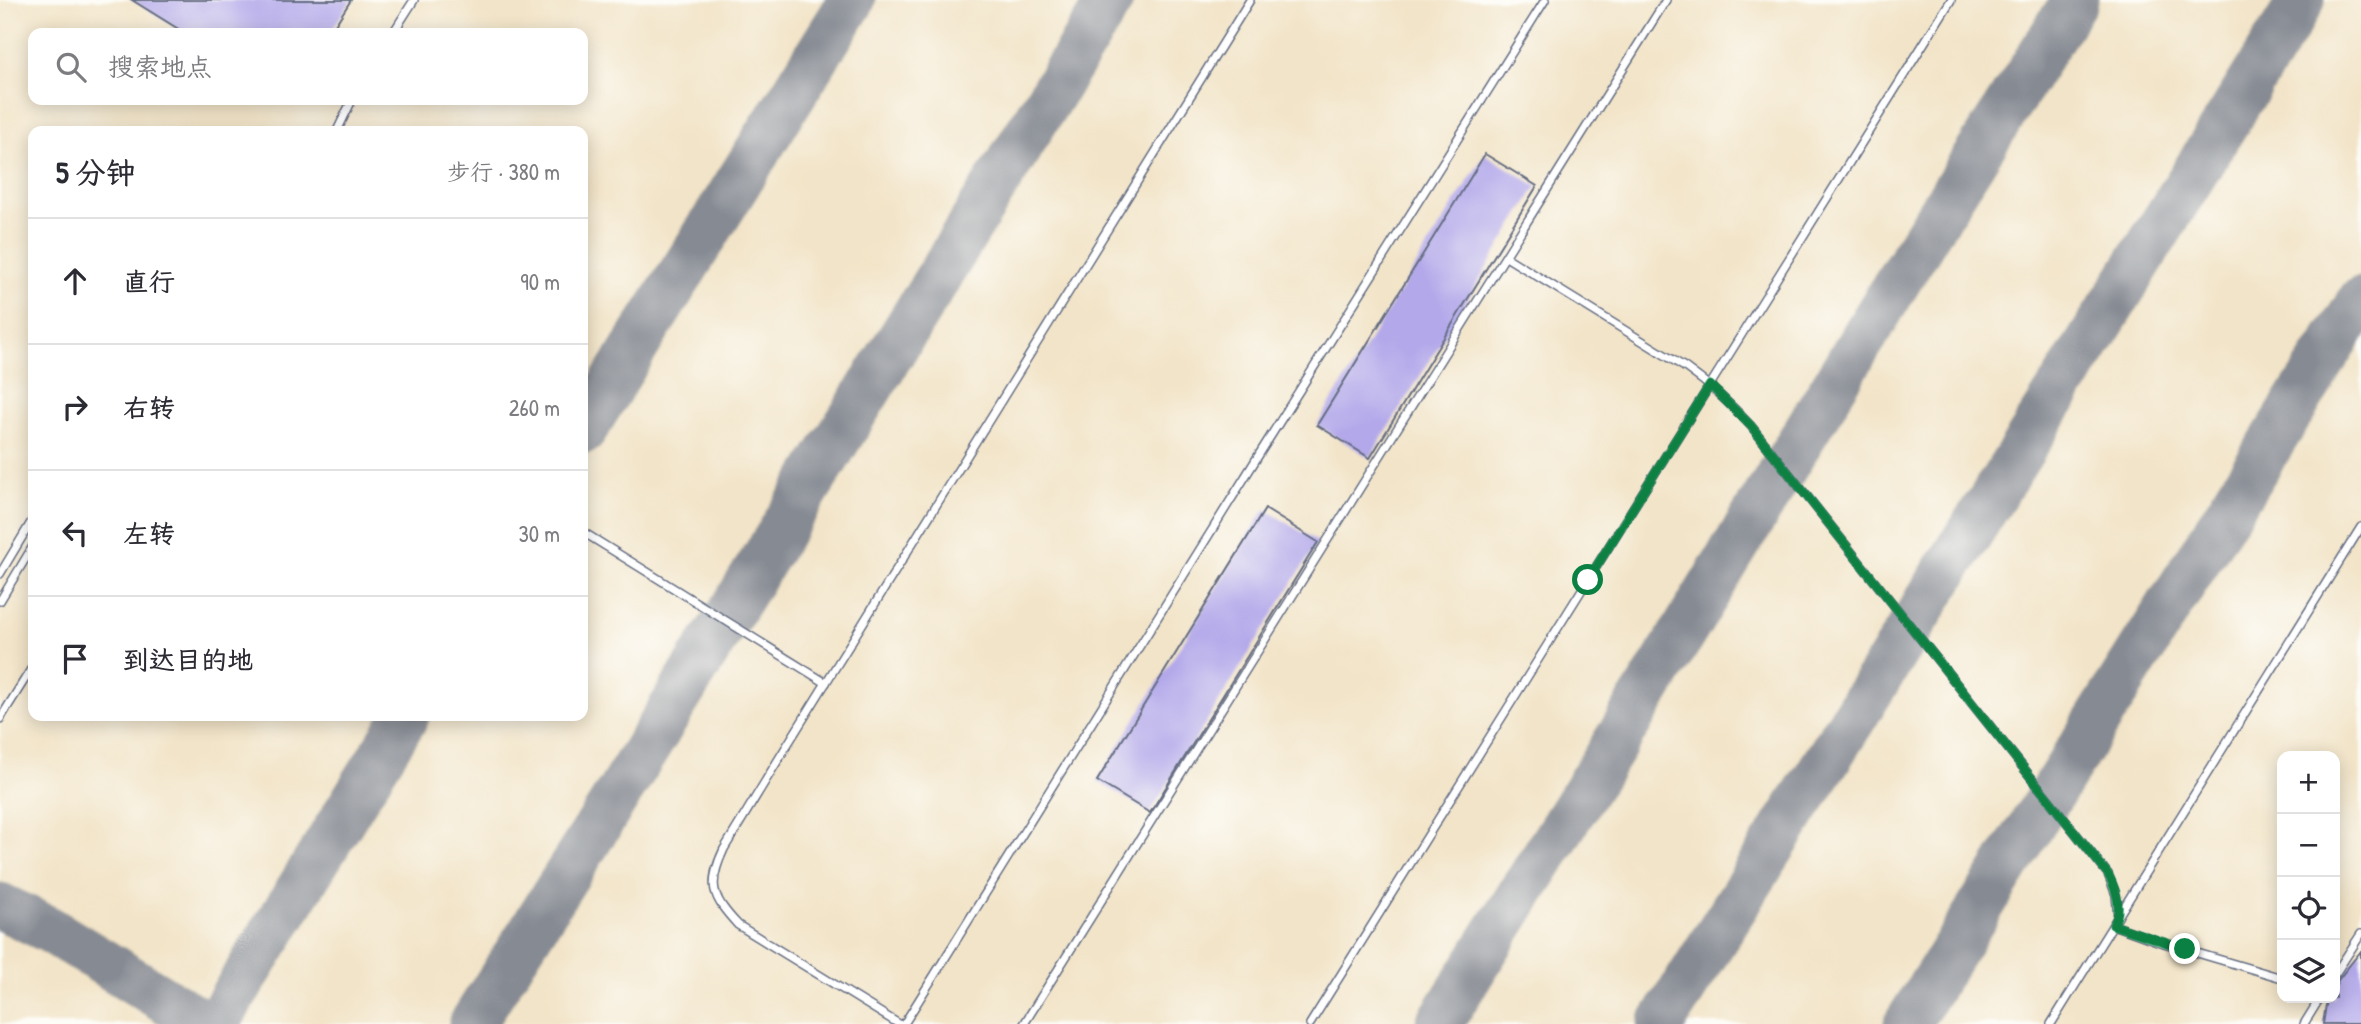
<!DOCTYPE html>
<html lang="zh">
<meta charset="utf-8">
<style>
:root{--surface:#fff;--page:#f7f7f7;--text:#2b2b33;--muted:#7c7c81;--line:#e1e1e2}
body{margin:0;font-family:"Patrick Hand","LXGW WenKai TC",sans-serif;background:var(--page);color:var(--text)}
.controls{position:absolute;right:21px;bottom:21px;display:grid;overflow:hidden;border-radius:14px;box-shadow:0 4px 18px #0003}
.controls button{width:63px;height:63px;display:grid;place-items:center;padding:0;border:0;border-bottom:2px solid var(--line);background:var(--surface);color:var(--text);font:35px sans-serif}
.stop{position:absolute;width:21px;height:21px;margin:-16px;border:5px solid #0b8043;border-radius:50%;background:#fff}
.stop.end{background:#0b8043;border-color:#fff;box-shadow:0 2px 7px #0008}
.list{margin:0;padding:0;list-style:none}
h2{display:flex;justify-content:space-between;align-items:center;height:91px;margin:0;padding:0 28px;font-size:30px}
h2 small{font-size:23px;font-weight:400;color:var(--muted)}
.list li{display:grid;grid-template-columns:46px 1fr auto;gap:21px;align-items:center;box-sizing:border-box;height:126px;padding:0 28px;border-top:2px solid var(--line)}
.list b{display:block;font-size:26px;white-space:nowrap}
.list em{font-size:23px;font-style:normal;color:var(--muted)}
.icon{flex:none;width:38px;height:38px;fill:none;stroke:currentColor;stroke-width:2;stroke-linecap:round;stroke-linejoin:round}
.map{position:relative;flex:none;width:2361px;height:1024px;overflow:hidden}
.search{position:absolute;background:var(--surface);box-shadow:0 4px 18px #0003;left:28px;top:28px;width:560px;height:77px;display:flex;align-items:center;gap:18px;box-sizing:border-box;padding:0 24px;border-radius:14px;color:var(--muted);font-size:26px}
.panel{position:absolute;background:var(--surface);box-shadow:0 4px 18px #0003;left:28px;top:126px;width:560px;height:595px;border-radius:14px}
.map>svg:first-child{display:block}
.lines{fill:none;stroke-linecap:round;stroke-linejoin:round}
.taxiway{stroke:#868a93;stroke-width:47}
.building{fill:#b2a8ea}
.lane-casing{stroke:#666e83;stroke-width:10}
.lane{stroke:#fff;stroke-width:7}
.route{stroke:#0b8043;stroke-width:9}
</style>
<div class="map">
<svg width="2361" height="1024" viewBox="0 0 2361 1024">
<rect width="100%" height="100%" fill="#fdfcf7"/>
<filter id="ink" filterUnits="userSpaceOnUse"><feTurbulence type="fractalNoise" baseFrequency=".0143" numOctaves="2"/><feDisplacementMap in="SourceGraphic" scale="14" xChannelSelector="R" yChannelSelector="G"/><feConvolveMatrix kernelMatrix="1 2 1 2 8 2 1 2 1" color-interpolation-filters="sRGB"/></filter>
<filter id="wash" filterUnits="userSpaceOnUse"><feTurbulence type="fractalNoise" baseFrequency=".00686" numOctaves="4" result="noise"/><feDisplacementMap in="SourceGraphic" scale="28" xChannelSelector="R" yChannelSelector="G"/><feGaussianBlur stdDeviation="1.57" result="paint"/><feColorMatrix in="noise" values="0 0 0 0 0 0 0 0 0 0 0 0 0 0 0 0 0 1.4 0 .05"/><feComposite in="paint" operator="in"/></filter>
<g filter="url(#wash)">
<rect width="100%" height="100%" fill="#f2e4c8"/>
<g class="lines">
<g class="taxiway">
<path d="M583,431L852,0"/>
<path d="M0,906L50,930L205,1024"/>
<path d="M216,1024L406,716"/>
<path d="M472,1024L617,796L1110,0"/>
<path d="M1439,1024L1629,721L1928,232L2075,0"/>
<path d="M1661,1024L2034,431L2302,0"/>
<path d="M1907,1024L2361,300"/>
</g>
</g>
<g id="blocks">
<g class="building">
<path d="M132,0H351L330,33H185Z"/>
<path d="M1485,154L1537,186L1370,458L1317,425Z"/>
<path d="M1265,509L1318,542L1150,813L1097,781Z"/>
<path d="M2361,951V1024H2323L2326,1005L2329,998H2335V987L2338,980Z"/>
</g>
</g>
</g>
<g filter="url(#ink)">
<use href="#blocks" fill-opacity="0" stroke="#666e83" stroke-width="2"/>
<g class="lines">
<g class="lane-casing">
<g id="lane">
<path d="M393,33L414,0"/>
<path d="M337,131L352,100"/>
<path d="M1506,257L1686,368C1710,385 1731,404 1751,426L2108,874L2116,895L2118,917"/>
<path d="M583,532L826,683"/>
<path d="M0,574L33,519"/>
<path d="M0,601L33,546"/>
<path d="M0,719L33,666"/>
<path d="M2113,925L2160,942L2282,978"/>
<path d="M2335,974L2361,934"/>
<path d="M899,1024L738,925C712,897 707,885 724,849L786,747L1250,0"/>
<path d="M904,1024L1260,453L1545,0"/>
<path d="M1024,1024L1666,0"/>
<path d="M1310,1024L1951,0"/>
<path d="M2051,1024L2361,527"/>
<path d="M2304,1024L2320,998"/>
</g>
</g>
<use href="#lane" class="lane"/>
</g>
</g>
<g class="lines" filter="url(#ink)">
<path class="route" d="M1588,580L1710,385L1751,426L2108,874C2116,889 2123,910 2113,925L2185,949"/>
</g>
</svg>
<div class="controls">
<button>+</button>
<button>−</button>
<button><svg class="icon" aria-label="locate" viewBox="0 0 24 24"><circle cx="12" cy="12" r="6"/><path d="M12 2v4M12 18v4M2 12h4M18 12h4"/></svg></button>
<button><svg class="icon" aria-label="layers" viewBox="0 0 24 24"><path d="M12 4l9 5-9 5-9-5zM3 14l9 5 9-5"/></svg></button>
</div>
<div class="stop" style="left:1588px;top:580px"></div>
<div class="stop end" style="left:2185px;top:949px"></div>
<div class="search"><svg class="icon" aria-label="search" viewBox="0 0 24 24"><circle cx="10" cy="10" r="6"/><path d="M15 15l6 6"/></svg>搜索地点</div>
<section class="panel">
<h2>5 分钟<small>步行 · 380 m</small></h2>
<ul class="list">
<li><svg class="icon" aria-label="ahead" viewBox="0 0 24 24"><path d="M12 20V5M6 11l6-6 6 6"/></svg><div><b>直行</b></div><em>90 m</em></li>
<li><svg class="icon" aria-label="right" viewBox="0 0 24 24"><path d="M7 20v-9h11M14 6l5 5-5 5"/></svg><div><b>右转</b></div><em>260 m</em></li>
<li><svg class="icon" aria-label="left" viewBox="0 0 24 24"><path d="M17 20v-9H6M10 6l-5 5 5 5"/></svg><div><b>左转</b></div><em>30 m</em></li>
<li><svg class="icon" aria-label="arrive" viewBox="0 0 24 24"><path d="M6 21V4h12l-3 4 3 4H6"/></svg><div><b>到达目的地</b></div></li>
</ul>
</section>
</div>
